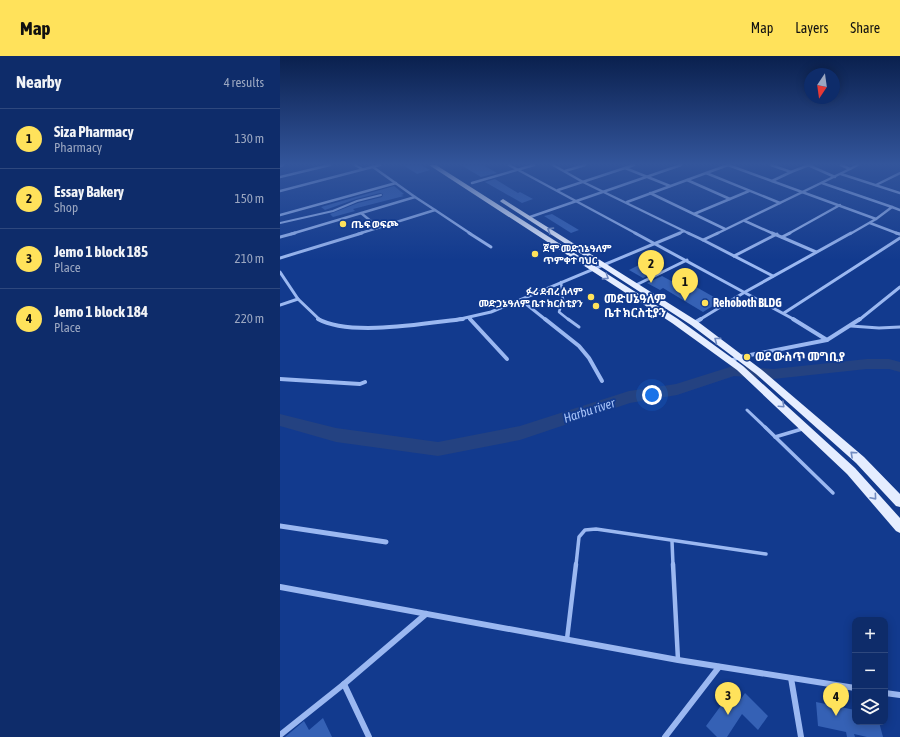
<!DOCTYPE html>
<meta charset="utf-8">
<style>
:root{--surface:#0e2c6a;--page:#173470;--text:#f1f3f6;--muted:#9ba7c1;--line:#2e487e;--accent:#ffe25b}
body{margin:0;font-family:"Asap Condensed","Noto Sans Ethiopic",sans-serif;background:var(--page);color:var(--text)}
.controls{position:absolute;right:12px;bottom:12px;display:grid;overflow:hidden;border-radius:8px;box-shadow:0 2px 10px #0003}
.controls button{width:36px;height:36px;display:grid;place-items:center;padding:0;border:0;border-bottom:1px solid var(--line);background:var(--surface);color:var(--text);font:20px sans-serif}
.compass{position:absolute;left:524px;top:12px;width:36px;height:36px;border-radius:50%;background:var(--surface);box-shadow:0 2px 10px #0003;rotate:193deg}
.you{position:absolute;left:372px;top:339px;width:14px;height:14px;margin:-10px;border:3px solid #fff;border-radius:50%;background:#1a73e8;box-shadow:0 0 0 6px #1a73e833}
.badge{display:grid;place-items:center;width:26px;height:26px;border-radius:50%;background:var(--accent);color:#111;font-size:13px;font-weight:700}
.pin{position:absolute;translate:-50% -33px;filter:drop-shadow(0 1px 2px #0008)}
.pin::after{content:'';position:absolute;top:21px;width:14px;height:12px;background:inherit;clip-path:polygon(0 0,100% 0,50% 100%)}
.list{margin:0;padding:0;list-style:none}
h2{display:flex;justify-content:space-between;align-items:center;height:52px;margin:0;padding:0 16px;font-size:17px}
h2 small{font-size:13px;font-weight:400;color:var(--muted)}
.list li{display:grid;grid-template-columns:26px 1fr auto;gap:12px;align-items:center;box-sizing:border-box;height:60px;padding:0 16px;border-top:1px solid var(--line)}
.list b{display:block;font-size:15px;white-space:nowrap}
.list p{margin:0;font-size:13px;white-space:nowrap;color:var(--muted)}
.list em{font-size:13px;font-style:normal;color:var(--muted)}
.icon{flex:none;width:22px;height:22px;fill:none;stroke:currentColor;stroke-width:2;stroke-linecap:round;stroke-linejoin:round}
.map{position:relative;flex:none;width:620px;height:681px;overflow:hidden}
header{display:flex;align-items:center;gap:24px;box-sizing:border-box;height:56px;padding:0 20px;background:var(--accent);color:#111}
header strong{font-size:19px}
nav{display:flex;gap:22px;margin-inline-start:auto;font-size:14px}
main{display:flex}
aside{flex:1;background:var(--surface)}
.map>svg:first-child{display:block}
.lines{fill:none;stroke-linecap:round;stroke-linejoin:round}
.river{fill:#244281;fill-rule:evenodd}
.building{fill:#3561b5}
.lane-far4{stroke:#9bb8f1;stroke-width:2}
.lane-far3{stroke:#9bb8f1;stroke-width:2.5}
.lane-far2{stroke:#9bb8f1;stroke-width:3}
.lane-far1{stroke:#9bb8f1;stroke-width:3.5}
.lane{stroke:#9bb8f1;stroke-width:4.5}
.street-far4{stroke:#9bb8f1;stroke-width:2.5}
.street-far3{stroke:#9bb8f1;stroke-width:3}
.street-far2{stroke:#9bb8f1;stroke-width:4}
.street-far1{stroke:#9bb8f1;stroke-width:5}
.street{stroke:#9bb8f1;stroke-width:6}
.primary{fill:#e5edff;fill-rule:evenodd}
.oneway{stroke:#718bc1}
.poi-dot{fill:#ffe25b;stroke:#123a8e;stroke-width:1.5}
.labels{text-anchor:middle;stroke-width:3.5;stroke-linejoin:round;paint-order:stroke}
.far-poi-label{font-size:10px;font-weight:bold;fill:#fff;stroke:#123a8e;text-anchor:start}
.poi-label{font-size:12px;font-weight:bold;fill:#fff;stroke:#123a8e;text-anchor:start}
.water-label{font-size:13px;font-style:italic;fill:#a7c3f9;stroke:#123a8e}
</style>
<header>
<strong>Map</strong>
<nav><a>Map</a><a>Layers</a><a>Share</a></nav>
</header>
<main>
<aside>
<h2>Nearby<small>4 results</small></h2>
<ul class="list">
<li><span class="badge">1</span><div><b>Siza Pharmacy</b><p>Pharmacy</p></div><em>130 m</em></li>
<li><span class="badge">2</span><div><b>Essay Bakery</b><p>Shop</p></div><em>150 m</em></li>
<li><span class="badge">3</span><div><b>Jemo 1 block 185</b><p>Place</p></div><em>210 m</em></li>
<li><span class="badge">4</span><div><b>Jemo 1 block 184</b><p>Place</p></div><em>220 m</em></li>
</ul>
</aside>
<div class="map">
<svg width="620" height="681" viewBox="0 0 620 681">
<rect width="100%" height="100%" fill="#123a8e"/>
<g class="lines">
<path class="river" d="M587,303H609L620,306V316L609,313H587L493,323L454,320L397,339L350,347L240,384L158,400L56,386L0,370V358L56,372L158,386L240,370L349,335L396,328L453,310L493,313Z"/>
</g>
<g class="building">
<path d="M123,109H141L150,114L137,118Z"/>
<path d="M181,109H203L217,117L201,121Z"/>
<path d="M215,123L238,137L240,136L253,143L242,147L205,126Z"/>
<path d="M114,130L124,138L121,139L124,140L73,153L75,155L53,161L50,158L78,147L102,141L103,138L100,137L76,143L45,154L41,151Z"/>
<path d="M272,158L299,174L291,177L264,160Z"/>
<path d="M365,206L380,214L363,222L349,214Z"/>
<path d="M382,220L395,227L402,223L441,245L423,256L383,232L380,234L367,227Z"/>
<path d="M465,637L488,660L478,674L462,658L447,681H437L426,670L448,640L457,649Z"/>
<path d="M536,646L575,654V666H599L603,681H587L574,678L575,681H567L566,676L538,670Z"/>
<path d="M43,662L52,681H5L24,665L29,674Z"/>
</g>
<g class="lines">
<path class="lane-far4" d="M0,167L53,155L77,145L101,139"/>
<path class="lane-far3" d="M281,226L283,244L279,256L289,264"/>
<g class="lane-far2">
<path d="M288,263L299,271"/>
<path d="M571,270L599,272L620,271"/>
<path d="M467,354L486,372"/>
</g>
<g class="lane-far1">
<path d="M485,371L553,437"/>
<path d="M495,381L522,373"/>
<path d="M392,485L393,509"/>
<path d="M296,509L299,481L305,474L316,473L486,498"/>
</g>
<g class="lane">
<path d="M393,508L398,604"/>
<path d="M287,583L296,508"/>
</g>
<g class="street-far4">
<path d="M75,109L82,113"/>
<path d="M229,109L357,178"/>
<path d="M273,109L303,126L404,175"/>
<path d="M354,109L345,112L390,130"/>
<path d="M448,109L596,163L570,178"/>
<path d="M491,109L511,116L492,125"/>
<path d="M528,109L555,121"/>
<path d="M0,110L3,109"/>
<path d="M93,111L135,141"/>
<path d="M570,113L578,109"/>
<path d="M285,115L305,109"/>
<path d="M511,116L529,109"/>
<path d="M426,117L500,147"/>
<path d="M561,118L620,137"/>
<path d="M0,121L50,109"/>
<path d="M407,124L450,143"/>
<path d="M192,127L254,109"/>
<path d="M542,127L612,151L596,163"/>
<path d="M596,129L620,117"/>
<path d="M278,134L345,112"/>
<path d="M0,135L100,109"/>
<path d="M370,137L445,173"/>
<path d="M347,146L448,109"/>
<path d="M612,151L620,154"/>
<path d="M155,154L191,178"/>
<path d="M81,157L98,171"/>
<path d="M414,158L469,135"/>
<path d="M0,159L116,127"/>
<path d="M250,161L401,109"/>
<path d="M465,165L494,178"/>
<path d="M590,167L619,178"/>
<path d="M11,178L135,141L155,154L78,178"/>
<path d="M398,178L404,175L410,178"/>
<path d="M436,178L570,113L561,109"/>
<path d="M508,178L560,149"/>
</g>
<g class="street-far3">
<path d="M189,177L211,191"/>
<path d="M355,177L515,264"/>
<path d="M408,177L423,184L438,177"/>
<path d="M492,177L536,196"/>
<path d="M616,177L620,178"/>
<path d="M0,181L15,177"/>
<path d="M502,181L510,177"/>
<path d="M423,184L493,220"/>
<path d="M454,200L497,178"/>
<path d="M0,202L82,177"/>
<path d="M0,216L18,243L40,264"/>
<path d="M356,229L407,204"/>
<path d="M241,244L266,264"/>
<path d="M0,249L18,243"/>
<path d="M504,257L620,182"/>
<path d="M189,262L191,264"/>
<path d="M176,264L211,256L400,177"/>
<path d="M419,264L465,236L571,177"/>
<path d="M579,264L620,231"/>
</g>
<g class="street-far2">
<path d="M38,263C70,281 147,267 183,263"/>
<path d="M190,263L227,303"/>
<path d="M265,263L299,290L309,302L322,325"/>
<path d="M513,263L547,284"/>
<path d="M414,267L421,263"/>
<path d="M450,305L460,301L547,284L580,263"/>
<path d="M0,323L80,328L85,326"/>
</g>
<path class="street-far1" d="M0,470L106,486"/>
<g class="street">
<path d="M0,531L398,604L575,632"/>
<path d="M511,622L521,681"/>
<path d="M64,628L89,681"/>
<path d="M605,637L620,639"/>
<path d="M0,679L64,628L146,558"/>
<path d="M385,681L439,611"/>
</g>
<g class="primary">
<path d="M149,109H156L398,263L463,310L575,412L620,462V477L616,475L567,418L457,314L392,267Z"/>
<path d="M223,143L417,265L482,314L584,401L620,438V451L616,450L576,407L476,318L411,269L221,146L220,145Z"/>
</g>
</g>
<defs><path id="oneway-chevron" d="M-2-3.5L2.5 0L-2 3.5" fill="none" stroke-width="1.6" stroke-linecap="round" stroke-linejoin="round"/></defs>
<g class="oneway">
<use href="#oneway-chevron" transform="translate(270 174) rotate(-148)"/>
<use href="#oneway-chevron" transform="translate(326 221) rotate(33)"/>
<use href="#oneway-chevron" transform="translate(437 284) rotate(-143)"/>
<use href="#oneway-chevron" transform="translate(502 349) rotate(43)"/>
<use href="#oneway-chevron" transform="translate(573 398) rotate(-138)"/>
<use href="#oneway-chevron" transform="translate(594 441) rotate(49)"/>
</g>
<linearGradient id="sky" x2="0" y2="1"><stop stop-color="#0a204e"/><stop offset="0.53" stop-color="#33559b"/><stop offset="1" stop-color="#33559b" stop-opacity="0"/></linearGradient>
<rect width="620" height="204" fill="url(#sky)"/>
<g class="poi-dot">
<circle cx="63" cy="168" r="4"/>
<circle cx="255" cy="198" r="4"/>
<circle cx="311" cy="241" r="4"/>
<circle cx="425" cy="247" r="4"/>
<circle cx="316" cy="250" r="4"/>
<circle cx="467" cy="301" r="4"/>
</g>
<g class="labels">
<g class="far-poi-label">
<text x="71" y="172">ጤፍ ወፍጮ</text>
<text x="263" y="196">ጀሞ መድኀኔዓለም<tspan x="263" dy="12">ጥምቀተ ባህር</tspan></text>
<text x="303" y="239" text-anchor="end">ፉሪ ደብረ ሰላም<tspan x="303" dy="12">መድኃኔዓለም ቤተ ክርስቲያን</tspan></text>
</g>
<g class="poi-label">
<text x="324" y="247">መድሀኔዓለም<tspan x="324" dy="14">ቤተ ክርስቲያን</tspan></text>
<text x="433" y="251">Rehoboth BLDG</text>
<text x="475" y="305">ወደ ውስጥ መግቢያ</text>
</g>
<g class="water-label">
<text transform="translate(309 354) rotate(-18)" y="5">Harbu river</text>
</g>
</g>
</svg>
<div class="controls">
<button>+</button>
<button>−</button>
<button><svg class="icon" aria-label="layers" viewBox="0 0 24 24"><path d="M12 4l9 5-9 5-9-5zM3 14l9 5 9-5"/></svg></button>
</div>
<svg class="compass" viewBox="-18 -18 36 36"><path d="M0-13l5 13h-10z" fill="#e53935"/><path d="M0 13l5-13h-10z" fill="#9ba7c1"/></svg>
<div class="you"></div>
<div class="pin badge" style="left:405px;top:245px">1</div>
<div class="pin badge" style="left:371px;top:227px">2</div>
<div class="pin badge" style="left:448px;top:659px">3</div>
<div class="pin badge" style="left:556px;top:660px">4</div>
</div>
</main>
